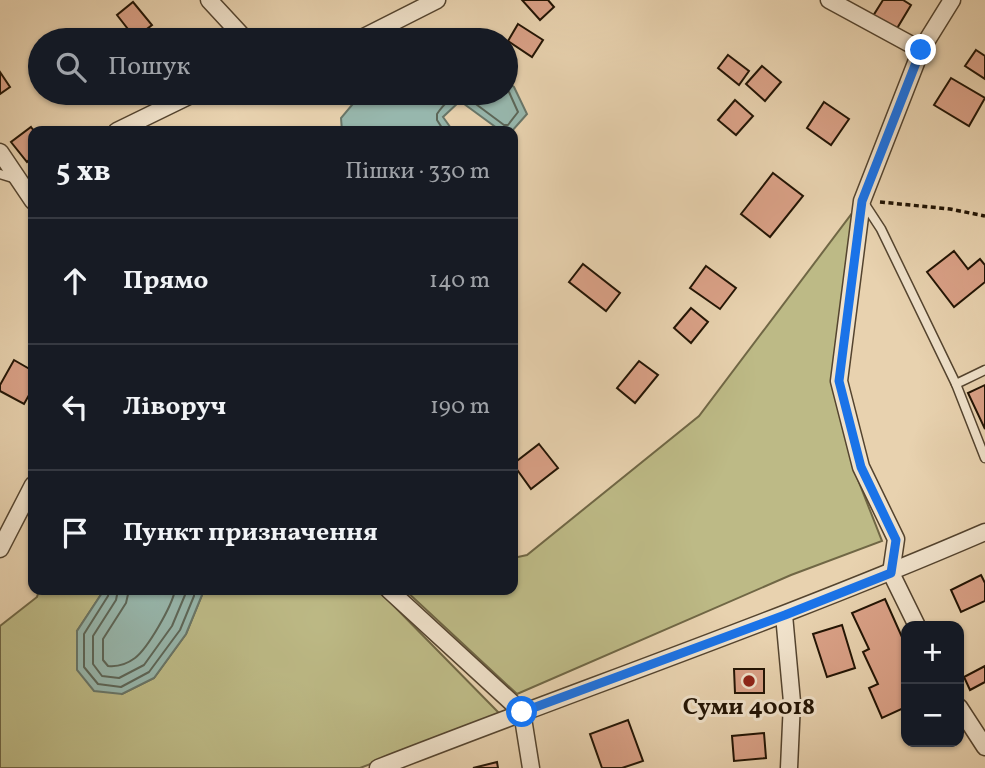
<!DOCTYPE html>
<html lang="uk">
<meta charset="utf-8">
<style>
:root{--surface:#171b24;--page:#20242c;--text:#f1f3f6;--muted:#9ea1a6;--line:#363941}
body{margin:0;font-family:Vollkorn,serif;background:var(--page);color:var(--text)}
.controls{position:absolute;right:21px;bottom:21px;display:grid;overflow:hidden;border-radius:14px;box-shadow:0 2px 5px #0004}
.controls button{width:63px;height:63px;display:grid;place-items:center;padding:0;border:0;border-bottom:2px solid var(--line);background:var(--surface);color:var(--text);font:35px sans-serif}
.stop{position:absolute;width:21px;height:21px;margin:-16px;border:5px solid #1a73e8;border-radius:50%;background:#fff}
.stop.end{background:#1a73e8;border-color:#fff;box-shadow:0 2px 7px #0008}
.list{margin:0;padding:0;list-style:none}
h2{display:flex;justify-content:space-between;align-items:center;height:91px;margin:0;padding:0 28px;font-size:30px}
h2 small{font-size:23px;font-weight:400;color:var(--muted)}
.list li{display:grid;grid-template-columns:46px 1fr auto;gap:21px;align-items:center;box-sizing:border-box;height:126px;padding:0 28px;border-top:2px solid var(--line)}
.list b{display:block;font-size:26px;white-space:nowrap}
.list em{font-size:23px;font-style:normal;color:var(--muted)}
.icon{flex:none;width:38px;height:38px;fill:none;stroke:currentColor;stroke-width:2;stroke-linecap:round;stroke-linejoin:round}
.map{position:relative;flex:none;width:985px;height:768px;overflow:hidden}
.search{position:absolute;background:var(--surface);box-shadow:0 2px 5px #0004;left:28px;top:28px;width:490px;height:77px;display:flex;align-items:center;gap:18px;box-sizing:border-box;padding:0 24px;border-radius:38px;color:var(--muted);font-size:26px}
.panel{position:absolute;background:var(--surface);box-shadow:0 2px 5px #0004;left:28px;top:126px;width:490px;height:469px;border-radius:14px}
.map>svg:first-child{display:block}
.green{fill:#bdba86;stroke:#706745;stroke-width:2}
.water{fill:#97b7ad;stroke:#687669;stroke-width:2}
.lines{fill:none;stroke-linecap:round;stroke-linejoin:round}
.shore{stroke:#5c6658;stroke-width:2}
.building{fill:#daa187;stroke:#221404;stroke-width:2}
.service-casing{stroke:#54442f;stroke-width:11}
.minor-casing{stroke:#54442f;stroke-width:19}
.path{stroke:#221404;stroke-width:3.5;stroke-dasharray:5 3.5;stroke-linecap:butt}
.service{stroke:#f0e2cb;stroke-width:8}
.minor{stroke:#f0e2cb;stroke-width:16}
.route{stroke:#1a73e8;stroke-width:9}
.poi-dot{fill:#8f2418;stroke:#f0e2cb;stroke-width:2.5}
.labels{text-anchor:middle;stroke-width:6;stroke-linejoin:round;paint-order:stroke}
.poi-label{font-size:24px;font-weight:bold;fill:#221404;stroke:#f0e2cb}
</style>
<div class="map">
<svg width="985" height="768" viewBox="0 0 985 768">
<rect width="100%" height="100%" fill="#e8d2af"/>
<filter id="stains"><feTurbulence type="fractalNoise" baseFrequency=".00286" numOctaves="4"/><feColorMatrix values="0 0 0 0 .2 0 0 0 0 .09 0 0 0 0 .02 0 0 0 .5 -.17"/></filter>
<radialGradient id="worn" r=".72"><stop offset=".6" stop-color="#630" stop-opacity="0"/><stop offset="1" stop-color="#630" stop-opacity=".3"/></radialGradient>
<g class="green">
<path d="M856,208L832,382L853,467L882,541L791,575L517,694L405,590H513V558L527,555L699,416Z"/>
<path d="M39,590H104L77,631L122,694L154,678L186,634L202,595L200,590H376L388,600L499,713L484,721L360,768H0V626L37,597Z"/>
</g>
<g class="water">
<path d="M506,81L514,87L527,114L512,131H501L460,101L443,117L453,131H342L341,118L362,93H506Z"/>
<path d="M104,590H200L202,595L186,634L154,678L122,694L94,691L77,670V631Z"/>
</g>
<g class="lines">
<g class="shore">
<path d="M444,131L437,120V114C443,105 454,93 465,96L504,125H508L518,112L509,92L506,90"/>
<path d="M109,590L108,596L84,634V667L98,684L121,687L149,672L180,630L194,596V590"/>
<path d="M118,590L116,600L93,636V664L102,676L119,678L144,665L172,626L185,595V590"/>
<path d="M129,590L126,603L103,639V660L108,666C118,667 127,664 135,658C148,648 172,606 175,590"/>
</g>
</g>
<g class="building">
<path d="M522,0H548L554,7L540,20Z"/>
<path d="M883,0H903L911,5L896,30L873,16Z"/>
<path d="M133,2L152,25L135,38L117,15Z"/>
<path d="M518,24L543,40L532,57L508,41Z"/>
<path d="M976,50L985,56V79L965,66Z"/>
<path d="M728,55L749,71L739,85L718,68Z"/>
<path d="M762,66L781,82L765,101L746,84Z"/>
<path d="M0,72L10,87L0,94Z"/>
<path d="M951,78L985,98L969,126L934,105Z"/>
<path d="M735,100L753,116L736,135L718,120Z"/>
<path d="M824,102L849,119L831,145L807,128Z"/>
<path d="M31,127L34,131L33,156L27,162L11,142Z"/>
<path d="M773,173L803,196L770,237L741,214Z"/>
<path d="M954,251L968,269L980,259L985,265V282L954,307L927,272Z"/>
<path d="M583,264L620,293L606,311L569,282Z"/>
<path d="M706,266L736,288L720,309L690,288Z"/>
<path d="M691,308L708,322L691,343L674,328Z"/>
<path d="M14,360L33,371V388L24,404L0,391V385Z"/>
<path d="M639,361L658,375L635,403L617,388Z"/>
<path d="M985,385V429L968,393Z"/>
<path d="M539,444L558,468L531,489L513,464Z"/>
<path d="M981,575L985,583V601L961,612L951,590Z"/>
<path d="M885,599L906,646V696L904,697L906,707L882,718L869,688L878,684L863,652L869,649L852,613Z"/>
<path d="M842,625L855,668L827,677L813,634Z"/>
<path d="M985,666V682L970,690L964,677Z"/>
<path d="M734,669H764V693H735Z"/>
<path d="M628,720L643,761L622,768H602L590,734Z"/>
<path d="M764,733L766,758L734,761L732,736Z"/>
<path d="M497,762L498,768H473Z"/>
</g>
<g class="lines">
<g class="service-casing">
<g id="service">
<path d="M0,174L16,179"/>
<path d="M864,203L881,229L956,384"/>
<path d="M985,370L956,384L985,458"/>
</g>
</g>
<g class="minor-casing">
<g id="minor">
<path d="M209,0L246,40"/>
<path d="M829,0L921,50"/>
<path d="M358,40L437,0"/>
<path d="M117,131L195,93"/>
<path d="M0,152L33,201"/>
<path d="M0,549L33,485"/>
<path d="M891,573L896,539L861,467L839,381L862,201L921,50L952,0"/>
<path d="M891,573L917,626"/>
<path d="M389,590L522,712L531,768"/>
<path d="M784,615L792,702L789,768"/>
<path d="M959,707L985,747"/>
<path d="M378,768C580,689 786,618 985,532"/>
</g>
</g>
<path class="path" d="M880,202L950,209L985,216"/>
<use href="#service" class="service"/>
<use href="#minor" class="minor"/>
</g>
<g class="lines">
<path class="route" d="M522,712L785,615L891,573L896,540L861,467L839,381L862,201L921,50"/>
</g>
<circle class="poi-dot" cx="749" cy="681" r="7"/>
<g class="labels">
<g class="poi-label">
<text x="749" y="714">Суми 40018</text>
</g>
</g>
<rect width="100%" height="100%" filter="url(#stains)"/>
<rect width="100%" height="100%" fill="url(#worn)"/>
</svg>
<div class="controls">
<button>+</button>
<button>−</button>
</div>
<div class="stop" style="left:522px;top:712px"></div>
<div class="stop end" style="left:921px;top:50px"></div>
<div class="search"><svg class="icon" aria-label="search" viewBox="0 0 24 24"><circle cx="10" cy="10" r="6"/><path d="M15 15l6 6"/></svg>Пошук</div>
<section class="panel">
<h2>5 хв<small>Пішки · 330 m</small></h2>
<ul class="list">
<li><svg class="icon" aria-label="ahead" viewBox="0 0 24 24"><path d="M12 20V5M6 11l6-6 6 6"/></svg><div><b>Прямо</b></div><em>140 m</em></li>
<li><svg class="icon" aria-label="left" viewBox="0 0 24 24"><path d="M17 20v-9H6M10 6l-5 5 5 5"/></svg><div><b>Ліворуч</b></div><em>190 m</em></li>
<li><svg class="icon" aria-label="arrive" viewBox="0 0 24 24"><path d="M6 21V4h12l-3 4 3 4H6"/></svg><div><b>Пункт призначення</b></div></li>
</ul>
</section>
</div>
